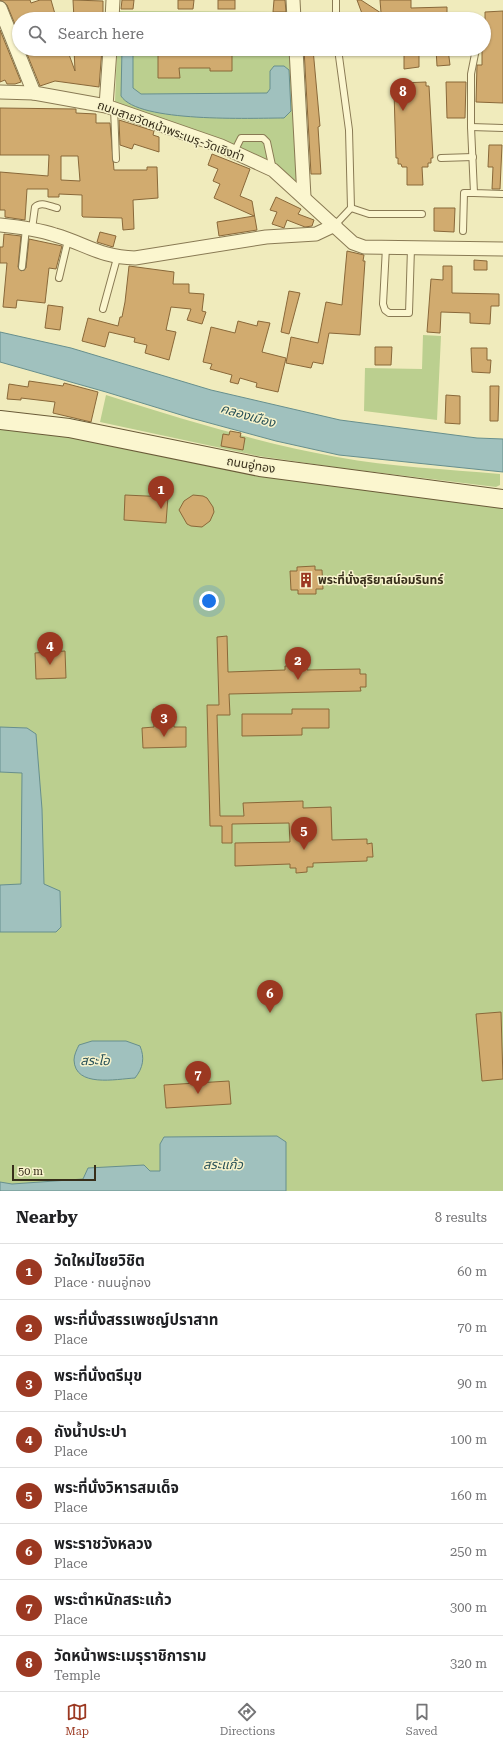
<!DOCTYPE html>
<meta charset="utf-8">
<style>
:root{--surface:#fff;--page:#f2f2f2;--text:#202124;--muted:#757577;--line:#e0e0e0;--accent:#9b3821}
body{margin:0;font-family:"Roboto Serif","Noto Sans Thai",serif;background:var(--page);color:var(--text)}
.scale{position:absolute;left:12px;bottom:10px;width:84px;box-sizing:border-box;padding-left:4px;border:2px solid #372e1a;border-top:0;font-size:11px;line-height:14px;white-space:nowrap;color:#372e1a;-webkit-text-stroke:3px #f7f3cc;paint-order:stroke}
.you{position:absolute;left:209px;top:601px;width:14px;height:14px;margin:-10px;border:3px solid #fff;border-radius:50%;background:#1a73e8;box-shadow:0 0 0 6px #1a73e833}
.badge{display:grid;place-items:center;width:26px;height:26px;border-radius:50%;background:var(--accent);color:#fff;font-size:13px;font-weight:700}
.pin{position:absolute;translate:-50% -33px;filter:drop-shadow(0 1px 2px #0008)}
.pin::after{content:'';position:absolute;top:21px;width:14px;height:12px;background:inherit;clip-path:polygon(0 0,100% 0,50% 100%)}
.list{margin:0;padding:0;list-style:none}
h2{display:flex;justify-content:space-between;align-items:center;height:52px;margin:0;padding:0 16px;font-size:17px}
h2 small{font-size:13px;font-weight:400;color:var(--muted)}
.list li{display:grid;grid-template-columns:26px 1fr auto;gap:12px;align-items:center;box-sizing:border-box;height:56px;padding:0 16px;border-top:1px solid var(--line)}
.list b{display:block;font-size:15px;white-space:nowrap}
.list p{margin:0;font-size:13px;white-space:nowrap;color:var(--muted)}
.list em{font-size:13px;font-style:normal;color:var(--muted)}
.icon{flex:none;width:22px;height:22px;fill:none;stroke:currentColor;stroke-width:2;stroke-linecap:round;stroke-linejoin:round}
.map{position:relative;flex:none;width:503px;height:1191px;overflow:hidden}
.search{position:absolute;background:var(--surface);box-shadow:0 1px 3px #0004;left:12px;right:12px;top:12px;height:44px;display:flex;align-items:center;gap:10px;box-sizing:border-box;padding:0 14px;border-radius:22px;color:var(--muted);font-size:15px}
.sheet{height:500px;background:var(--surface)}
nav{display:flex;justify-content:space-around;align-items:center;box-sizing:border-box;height:56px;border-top:1px solid var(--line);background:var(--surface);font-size:11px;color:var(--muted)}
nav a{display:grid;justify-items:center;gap:2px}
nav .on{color:var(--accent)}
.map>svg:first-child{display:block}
.green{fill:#bbcf8f}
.water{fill:#a0c1be;stroke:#678f8d}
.building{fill:#d1ab6f;stroke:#896839;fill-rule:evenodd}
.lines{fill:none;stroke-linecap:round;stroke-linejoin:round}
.lane-casing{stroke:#897a54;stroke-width:8}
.street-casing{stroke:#897a54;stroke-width:15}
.secondary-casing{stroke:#6a5b38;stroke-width:20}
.lane{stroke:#fbf6cf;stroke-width:6}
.street{stroke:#fbf6cf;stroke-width:13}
.secondary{stroke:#fbf6cf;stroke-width:18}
.labels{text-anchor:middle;stroke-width:3;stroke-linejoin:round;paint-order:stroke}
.street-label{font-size:12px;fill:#372e1a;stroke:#f7f3cc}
.poi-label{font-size:12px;font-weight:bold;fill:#372e1a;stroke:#f7f3cc;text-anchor:start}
.water-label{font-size:13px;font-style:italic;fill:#285158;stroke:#f7f3cc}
</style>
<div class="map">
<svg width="503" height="1191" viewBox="0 0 503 1191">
<rect width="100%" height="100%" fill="#f0ebbc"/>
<g class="green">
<path d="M118,11L288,12L289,19H118Z"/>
<path d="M117,49H291L301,185L279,168L265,159L204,134L115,102Z"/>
<path d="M423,335L441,336L437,420L364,411L365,368L422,369Z"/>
<path d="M106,395C182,419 259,443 337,457C391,467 446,469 500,474V485L496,487L341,468L258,456L100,422Z"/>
<path d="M0,425L503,505V1191H0Z"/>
</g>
<g class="water">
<path d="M130,13L277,14L283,19H124Z"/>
<path d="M122,49H133V88L141,94L267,93L270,89V71L274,66H284L289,70L291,111L284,118C252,118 138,123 121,96Z"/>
<path d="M0,332L71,348L211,390L340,420L477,438L503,439V472L339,455L276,441L191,418L106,392L0,362Z"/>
<path d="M0,727L27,728L36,734L42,809L44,884L60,891L61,927L56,932H0V885L21,884L22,773L0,772Z"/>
<path d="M92,1041H126L140,1046C145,1058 143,1068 135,1078C116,1079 75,1088 74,1060C74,1055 77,1049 79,1045Z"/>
<path d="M277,1136L286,1142V1191H0V1182L12,1184L83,1179L88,1168L144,1165L150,1171H160V1144L164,1137Z"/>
</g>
<g class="building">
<path d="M0,0H30L31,3L40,0H51L55,14L47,16L48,19H19V34L7,5Z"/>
<path d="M73,0L103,1V19H74Z"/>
<path d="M122,0H134L133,9H121Z"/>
<path d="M178,0H194L193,9H178Z"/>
<rect x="218" y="0" width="17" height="9"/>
<path d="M274,0H285L286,12H273Z"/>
<path d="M357,0H361L381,13L380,0H411V8L447,7V19H364Z"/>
<path d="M503,11V103L476,102L477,65H482V49H484L485,40V12Z"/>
<path d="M0,30L21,82L15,84H7L5,80L0,82Z"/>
<path d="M25,49H67L75,71L74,49H102L99,87L55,81L40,86Z"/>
<path d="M158,49H181V51H232V71H210V68H179L180,78H158Z"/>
<path d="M304,49H313L320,126L318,127L321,174H311Z"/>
<path d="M436,49H448L450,65L437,66Z"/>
<path d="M419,54V67L404,69V55Z"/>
<path d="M426,82V86H429L433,158H431V163H428V167H422L423,185H407V167H402L401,164H398V158H396L394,92H396V87L400,86V83Z"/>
<path d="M446,82H466L465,118H447Z"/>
<path d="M0,108L76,109V113L96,114V123H110L114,170H147V167H157L158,198L133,200L134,229L123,230L122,218L83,217L82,216V195L59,194V197H48V189H27L25,220L5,217V210H0V172L48,176L49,155H0ZM61,156H78L80,181L61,180Z"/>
<path d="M119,120L154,131L153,135L159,137V152L134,144L132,149L120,145Z"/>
<path d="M489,145H502L500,189H492L493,167H488Z"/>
<path d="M212,154L250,169L240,196L252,201L257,230L219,236L217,222L254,216L214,198L220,184L213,181L218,169L208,165Z"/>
<path d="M276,197L301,209L298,214L314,220L312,226L305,227L287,220L284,228L272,224L277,212L270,210Z"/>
<path d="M434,208H455L454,232L434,231Z"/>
<path d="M100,232L116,236L113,247L97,242Z"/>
<path d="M4,234L21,236L18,267L21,271L26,268L29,239L62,246L56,269L49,268L45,303L17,300L16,308L3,307L7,263H0V247H3Z"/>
<path d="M347,251L364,255L363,261H365L360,335L329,333L323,364L313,362L311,368L286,363L291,337L318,343L326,302L342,305Z"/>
<path d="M474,260L487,261V270H474Z"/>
<path d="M129,266L174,272L173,284H189V293L204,294L202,311L206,312L202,324L187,320L191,309L171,307L166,330L176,332L169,360L145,353L147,345L134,342L135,338L109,332L105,347L82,341L88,318L118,326L120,317H122L125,302Z"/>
<path d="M443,266H452V293L499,294V306H491L490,324L470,323V313L441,312L440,333L427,332L431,279L443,280Z"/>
<path d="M289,291L300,293L289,334L281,332Z"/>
<path d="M48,305L63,307L60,330L45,328Z"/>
<path d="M238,321L257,326L258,321L270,323L262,352L286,358L278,392L256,387L257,383L240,378L238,384L230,382L232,375L210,369L212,364L203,362L211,327L235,333Z"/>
<path d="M375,347H392L391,365H375Z"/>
<path d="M471,348H487V360H491L490,373L472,372Z"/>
<path d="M29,381L63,386L64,383L98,392L91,422L53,413L55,402L21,398V400L7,399L9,384L28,387Z"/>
<path d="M490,386H499L498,421H490Z"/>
<path d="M446,395L460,396V424L445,423Z"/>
<path d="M230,431L241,433L240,437L245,438L243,450L221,446L223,434L229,435Z"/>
<path d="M125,495L168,497L166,523L124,520Z"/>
<path d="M193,495L203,496L207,498L213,507L214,512L210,521L202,527L191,526L187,524L179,510L184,501Z"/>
<path d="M315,566V570H322L323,589H316V594H298V590H291L290,571H297V567Z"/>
<path d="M227,636L228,672L285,670V666H291V661H302V666H307V670L360,669V674H366V687H360L361,691L229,694L230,715H217L220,816H244L243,803L303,801V808L331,807L332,840L367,839V844L372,843L373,857H367V861L313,863V867H307V872L296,873V868H290V864L235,866V843L290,842L289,823L232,824V843H222V826H210L207,705H219L217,637Z"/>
<path d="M65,651L66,678L36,679L35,653Z"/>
<path d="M153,709H173L174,727H186V747L143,748L142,728L154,727Z"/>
<path d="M292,709H329V728H302V735L242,736V714H292Z"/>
<path d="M501,1012L503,1079L482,1081L476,1014Z"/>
<path d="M229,1081L231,1104L166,1108L164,1085Z"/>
</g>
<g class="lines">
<g class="lane-casing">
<g id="lane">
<path d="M336,19V0"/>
<path d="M476,49L471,74V127L474,193L503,194"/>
<path d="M114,108L116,159"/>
<path d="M471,127L503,128"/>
<path d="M234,152L241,138H263L267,142L273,170"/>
<path d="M441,158L473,157"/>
<path d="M351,208L369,214H422"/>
<path d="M335,225L351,208L349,130L338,49"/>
<path d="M32,229L35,207C41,201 49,206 57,208"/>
<path d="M463,231L464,193H474"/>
<path d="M386,247L383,304L385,310L389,313H409L411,248"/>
<path d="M22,267L26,228"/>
<path d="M59,278L68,240"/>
<path d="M103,309L117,258"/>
</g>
</g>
<g class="street-casing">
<g id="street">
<path d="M293,0L294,19"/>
<path d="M0,8L34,93"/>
<path d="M112,19L113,0"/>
<path d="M296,49L304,197"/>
<path d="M0,92L34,93L106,106L221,146L273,170L353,243L364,247L503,249"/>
<path d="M106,106L110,49"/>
<path d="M0,225C19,227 37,229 55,235C86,244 100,257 135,258L266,237L316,234L335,225"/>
</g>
</g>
<g class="secondary-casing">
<path id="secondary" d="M0,420L69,428L260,467L503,499"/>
</g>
<use href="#lane" class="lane"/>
<use href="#street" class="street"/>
<use href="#secondary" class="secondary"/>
</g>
<defs>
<g id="building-bare" transform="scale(1.2)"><path d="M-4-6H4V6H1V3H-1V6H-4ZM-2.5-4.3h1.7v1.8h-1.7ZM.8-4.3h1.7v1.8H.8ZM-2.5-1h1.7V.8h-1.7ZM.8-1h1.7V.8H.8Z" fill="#9b3821" stroke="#f7f3cc" stroke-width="2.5" paint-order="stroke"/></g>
</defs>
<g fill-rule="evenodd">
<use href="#building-bare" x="306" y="580"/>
</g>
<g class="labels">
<g class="street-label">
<text transform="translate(171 131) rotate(20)" y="4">ถนนสายวัดหน้าพระเมรุ-วัดเชิงท่า</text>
<text transform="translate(251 465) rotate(10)" y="4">ถนนอู่ทอง</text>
</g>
<g class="poi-label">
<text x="318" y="584">พระที่นั่งสุริยาสน์อมรินทร์</text>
</g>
<g class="water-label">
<text transform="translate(248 415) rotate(16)" y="5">คลองเมือง</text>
<text x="95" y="1065">สระโอ</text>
<text x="223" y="1169">สระแก้ว</text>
</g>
</g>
</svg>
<div class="scale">50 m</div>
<div class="you"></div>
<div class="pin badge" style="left:161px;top:509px">1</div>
<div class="pin badge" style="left:298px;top:680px">2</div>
<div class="pin badge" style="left:164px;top:737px">3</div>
<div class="pin badge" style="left:50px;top:665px">4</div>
<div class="pin badge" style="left:304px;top:850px">5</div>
<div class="pin badge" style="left:270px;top:1013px">6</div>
<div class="pin badge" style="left:198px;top:1094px">7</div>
<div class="pin badge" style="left:403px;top:111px">8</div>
<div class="search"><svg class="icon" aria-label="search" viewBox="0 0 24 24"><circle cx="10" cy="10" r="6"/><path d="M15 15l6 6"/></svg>Search here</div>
</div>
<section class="sheet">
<h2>Nearby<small>8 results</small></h2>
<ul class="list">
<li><span class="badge">1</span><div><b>วัดใหม่ไชยวิชิต</b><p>Place · ถนนอู่ทอง</p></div><em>60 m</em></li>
<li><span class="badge">2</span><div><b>พระที่นั่งสรรเพชญ์ปราสาท</b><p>Place</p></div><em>70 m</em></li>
<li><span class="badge">3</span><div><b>พระที่นั่งตรีมุข</b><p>Place</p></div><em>90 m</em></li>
<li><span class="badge">4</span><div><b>ถังน้ำประปา</b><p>Place</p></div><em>100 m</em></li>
<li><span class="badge">5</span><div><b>พระที่นั่งวิหารสมเด็จ</b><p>Place</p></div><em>160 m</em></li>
<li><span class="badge">6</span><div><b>พระราชวังหลวง</b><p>Place</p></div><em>250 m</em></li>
<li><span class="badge">7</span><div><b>พระตำหนักสระแก้ว</b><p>Place</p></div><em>300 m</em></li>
<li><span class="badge">8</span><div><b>วัดหน้าพระเมรุราชิการาม</b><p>Temple</p></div><em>320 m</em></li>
</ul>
</section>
<nav>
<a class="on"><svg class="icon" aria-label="map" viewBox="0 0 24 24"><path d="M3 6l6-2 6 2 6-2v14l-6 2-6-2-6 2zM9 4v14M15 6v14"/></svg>Map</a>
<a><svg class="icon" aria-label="directions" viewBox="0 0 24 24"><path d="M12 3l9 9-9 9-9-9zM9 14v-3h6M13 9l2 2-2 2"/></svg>Directions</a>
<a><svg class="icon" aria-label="saved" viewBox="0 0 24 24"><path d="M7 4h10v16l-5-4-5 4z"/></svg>Saved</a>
</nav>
